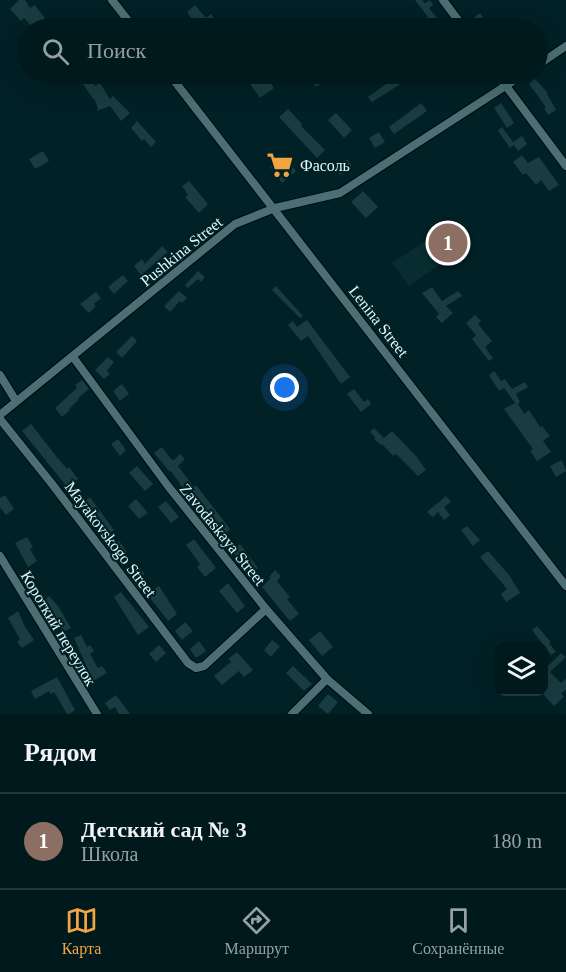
<!DOCTYPE html>
<html lang="ru">
<meta charset="utf-8">
<style>
:root{--surface:#00191c;--page:#0a2225;--text:#f1f3f6;--muted:#95a0a3;--line:#22383b;--accent:#f1a540}
body{margin:0;font-family:Georgia,serif;background:var(--page);color:var(--text)}
.controls{position:absolute;right:18px;bottom:18px;display:grid;overflow:hidden;border-radius:12px;box-shadow:0 6px 24px #0002}
.controls button{width:54px;height:54px;display:grid;place-items:center;padding:0;border:0;border-bottom:2px solid var(--line);background:var(--surface);color:var(--text);font:30px sans-serif}
.you{position:absolute;left:285px;top:388px;width:21px;height:21px;margin:-15px;border:4px solid #fff;border-radius:50%;background:#1a73e8;box-shadow:0 0 0 9px #1a73e833}
.badge{display:grid;place-items:center;width:39px;height:39px;border-radius:50%;background:var(--accent);color:#fff;font-size:20px;font-weight:700}
.pin{position:absolute;translate:-50% -50%;border:3px solid #fff;box-shadow:0 2px 6px #0006}
.list{margin:0;padding:0;list-style:none}
h2{display:flex;justify-content:space-between;align-items:center;height:78px;margin:0;padding:0 24px;font-size:26px}
h2 small{font-size:20px;font-weight:400;color:var(--muted)}
.list li{display:grid;grid-template-columns:39px 1fr auto;gap:18px;align-items:center;box-sizing:border-box;height:96px;padding:0 24px;border-top:2px solid var(--line)}
.list b{display:block;font-size:22px;white-space:nowrap}
.list p{margin:0;font-size:20px;white-space:nowrap;color:var(--muted)}
.list em{font-size:20px;font-style:normal;color:var(--muted)}
.icon{flex:none;width:33px;height:33px;fill:none;stroke:currentColor;stroke-width:2;stroke-linecap:round;stroke-linejoin:round}
.map{position:relative;flex:none;width:566px;height:714px;overflow:hidden}
.search{position:absolute;background:var(--surface);box-shadow:0 6px 24px #0002;left:18px;right:18px;top:18px;height:66px;display:flex;align-items:center;gap:15px;box-sizing:border-box;padding:0 21px;border-radius:33px;color:var(--muted);font-size:22px}
.sheet{height:174px;background:var(--surface)}
nav{display:flex;justify-content:space-around;align-items:center;box-sizing:border-box;height:84px;border-top:2px solid var(--line);background:var(--surface);font-size:16px;color:var(--muted)}
nav a{display:grid;justify-items:center;gap:3px}
nav .on{color:var(--accent)}
.map>svg:first-child{display:block}
.built{fill:#072d31}
.building{fill:#183c41}
.lines{fill:none;stroke-linecap:round;stroke-linejoin:round}
.street-casing{stroke:#000a0d;stroke-width:10}
.street{stroke:#4b6f74;stroke-width:8}
.labels{text-anchor:middle;stroke-width:4.5;stroke-linejoin:round;paint-order:stroke}
.poi-label{font-size:16px;fill:#e3f6f9;stroke:#002126;text-anchor:start}
.street-label{font-size:16px;fill:#e3f6f9;stroke:#002126}
</style>
<div class="map">
<svg width="566" height="714" viewBox="0 0 566 714">
<rect width="100%" height="100%" fill="#002126"/>
<path class="built" d="M444,229L459,251L409,286L392,263Z"/>
<g class="building">
<path d="M19,0H25L30,8L35,5L52,28H33L24,18L21,21L10,9Z"/>
<path d="M415,0H422L425,3L430,0L433,5L429,8L438,19L430,25L425,19L428,17Z"/>
<path d="M195,5L206,18L211,14L215,20L202,28L194,17L192,19L187,12Z"/>
<path d="M480,13L490,28H477L471,20Z"/>
<path d="M88,74L95,86L100,83L110,99L113,96L130,113L121,121L110,106L97,111L98,108L94,98L93,99L80,79Z"/>
<path d="M243,74H254L261,84L268,79L274,88L260,98Z"/>
<path d="M307,74H334L316,87Z"/>
<path d="M400,74H403L407,80L372,102L368,97Z"/>
<path d="M535,79L548,93L547,94L556,110L548,115L544,108L546,107L529,84Z"/>
<path d="M421,103L427,111L394,134L389,127Z"/>
<path d="M501,103L514,123L507,128L494,108Z"/>
<path d="M288,109L302,124L301,126L325,150L317,158L279,117Z"/>
<path d="M336,113L352,130L344,138L328,120Z"/>
<path d="M137,121L156,142L151,147L144,139L142,141L131,128Z"/>
<path d="M502,127L513,142L522,136L527,144L518,151L514,145L510,148L498,131Z"/>
<path d="M379,132L385,142L375,148L369,138Z"/>
<path d="M43,151L49,161L35,169L29,159Z"/>
<path d="M522,155L528,163L539,157L559,185L549,191L541,180L536,185L526,173L523,175L513,162Z"/>
<path d="M287,159L296,171L282,183L270,167L278,161L280,164Z"/>
<path d="M347,159L352,166L340,175L334,168Z"/>
<path d="M189,181L208,204L199,213L185,197L188,195L182,186Z"/>
<path d="M363,191L378,207L366,218L351,202Z"/>
<path d="M444,230L458,252L453,255L439,234Z"/>
<path d="M162,246L168,252L141,275L134,266L142,259L145,264Z"/>
<path d="M198,271L205,277L201,282L198,279L188,288L185,285Z"/>
<path d="M123,275L128,281L114,294L108,287Z"/>
<path d="M276,286L303,316L300,318L272,290Z"/>
<path d="M432,287L442,301L458,291L462,296L446,306L453,313L442,323L436,317L439,314L422,293Z"/>
<path d="M179,291L187,298L182,303L180,301L170,312L164,306Z"/>
<path d="M96,292L101,298L94,304L96,306L89,313L80,304Z"/>
<path d="M475,315L481,321L478,324L492,341L485,347L493,358L489,361L472,339L476,335L466,323Z"/>
<path d="M307,320L350,377L341,384L308,336L301,341L288,325L293,321L297,327Z"/>
<path d="M132,336L137,341L122,358L116,352Z"/>
<path d="M108,357L114,362L107,371L110,374L104,379L95,370Z"/>
<path d="M494,371L501,381L505,379L512,389L525,382L528,387L516,394L520,402L518,404L524,414L529,410L540,427L542,426L550,436L543,441L551,452L537,461L530,451L533,449L504,409L515,403L504,388L499,391L489,375Z"/>
<path d="M82,380L89,389L78,398L79,399L69,409L70,410L62,417L55,408L77,388L75,385Z"/>
<path d="M122,384L129,394L120,401L113,391Z"/>
<path d="M354,389L364,402L368,399L371,404L361,412L347,394Z"/>
<path d="M31,424L56,456L67,469L69,467L78,479L67,487L22,431Z"/>
<path d="M374,428L384,438L392,431L416,456L426,470L418,476L396,454L393,456L382,444L381,445L374,439L375,437L370,432Z"/>
<path d="M118,439L126,450L120,456L111,444Z"/>
<path d="M162,447L171,459L174,460L180,454L185,459L178,466L194,487L196,485L230,529L224,536L192,499L191,500L171,471L170,472L154,453Z"/>
<path d="M562,460L566,471L556,477L550,466Z"/>
<path d="M137,466L153,484L145,491L129,473Z"/>
<path d="M5,495L14,509L6,515L0,507V498Z"/>
<path d="M446,496L451,502L444,507L450,515L444,520L438,512L433,517L427,512Z"/>
<path d="M90,497L114,530L104,538L79,506Z"/>
<path d="M136,499L148,513L139,519L128,506Z"/>
<path d="M166,501L179,517L171,523L158,507Z"/>
<path d="M467,526L480,540L473,546L461,530Z"/>
<path d="M27,537L33,547L30,549L37,561L28,567L15,543Z"/>
<path d="M194,539L216,568L205,577L197,567L200,564L186,545Z"/>
<path d="M119,541L127,552L118,559L110,548Z"/>
<path d="M240,544L258,568L253,574L232,552Z"/>
<path d="M488,551L509,575L520,593L506,602L501,594L507,589L480,557Z"/>
<path d="M137,564L145,574L139,578L144,584L138,588L127,572Z"/>
<path d="M275,570L281,576L277,581L290,597L287,599L299,614L290,621L262,587L271,578L269,577Z"/>
<path d="M228,583L245,606L237,613L219,591Z"/>
<path d="M159,586L177,614L168,621L147,594Z"/>
<path d="M121,592L149,627L138,635L114,597Z"/>
<path d="M49,596L58,606L71,628L62,633L55,618L53,619L49,612L52,610L44,601Z"/>
<path d="M18,611L25,627L34,640L22,648L17,642L20,639L8,618Z"/>
<path d="M185,622L193,631L182,640L175,631Z"/>
<path d="M537,626L551,642L549,643L556,652L551,655L532,630Z"/>
<path d="M320,631L333,647L322,656L309,640Z"/>
<path d="M81,635L87,647L90,645L94,651L90,654L98,668L102,666L107,673L93,681L74,638Z"/>
<path d="M272,640L280,646L271,657L264,650Z"/>
<path d="M199,641L206,651L196,658L190,649Z"/>
<path d="M159,645L166,653L156,662L149,654Z"/>
<path d="M237,652L253,670L244,677L239,671L222,685L214,676L231,662L228,659Z"/>
<path d="M561,653L566,657L550,672L561,683L566,679V690L561,693L564,697L554,706L543,694V665L546,668Z"/>
<path d="M293,666L312,684L304,691L286,673Z"/>
<path d="M57,677L75,710L69,714H67L54,692L51,694L49,691L35,699L31,691Z"/>
<path d="M328,694L338,702L328,714L318,706Z"/>
<path d="M116,695L130,714H119L115,707L110,710L105,703Z"/>
</g>
<g class="lines">
<g class="street-casing">
<g id="street">
<path d="M112,0L134,28"/>
<path d="M443,0L464,28"/>
<path d="M538,65L566,46"/>
<path d="M169,74L566,586"/>
<path d="M497,74L566,166"/>
<path d="M73,357L168,486L266,609L327,679L368,714"/>
<path d="M0,375L16,401"/>
<path d="M0,415L235,224L275,208L340,193L524,74"/>
<path d="M0,419L52,484L188,663L196,668L204,666L266,609"/>
<path d="M0,556L97,714"/>
<path d="M292,714L327,679"/>
</g>
</g>
<use href="#street" class="street"/>
</g>
<defs>
<g id="supermarket-bare" transform="scale(2.07)"><path d="M-6-5.5h2.5l.6 2H6L4.5 2H-2.5L-4.4-4H-6ZM-1.5 3.2a1.3 1.3 0 1 0 .1 0ZM3 3.2a1.3 1.3 0 1 0 .1 0Z" fill="#f1a540" stroke="#002126" stroke-width="2.5" paint-order="stroke"/></g>
</defs>
<g fill-rule="evenodd">
<use href="#supermarket-bare" x="280" y="165"/>
</g>
<g class="labels">
<g class="poi-label">
<text x="300" y="171">Фасоль</text>
</g>
<g class="street-label">
<text transform="translate(181 251) rotate(-39)" y="6">Pushkina Street</text>
<text transform="translate(379 321) rotate(52)" y="6">Lenina Street</text>
<text transform="translate(223 534) rotate(51)" y="6">Zavodaskaya Street</text>
<text transform="translate(111 539) rotate(53)" y="6">Mayakovskogo Street</text>
<text transform="translate(59 628) rotate(59)" y="6">Короткий переулок</text>
</g>
</g>
</svg>
<div class="controls">
<button><svg class="icon" aria-label="layers" viewBox="0 0 24 24"><path d="M12 4l9 5-9 5-9-5zM3 14l9 5 9-5"/></svg></button>
</div>
<div class="you"></div>
<div class="pin badge" style="left:448px;top:243px;background:#8d6e63">1</div>
<div class="search"><svg class="icon" aria-label="search" viewBox="0 0 24 24"><circle cx="10" cy="10" r="6"/><path d="M15 15l6 6"/></svg>Поиск</div>
</div>
<section class="sheet">
<h2>Рядом<small></small></h2>
<ul class="list">
<li><span class="badge" style="background:#8d6e63">1</span><div><b>Детский сад № 3</b><p>Школа</p></div><em>180 m</em></li>
</ul>
</section>
<nav>
<a class="on"><svg class="icon" aria-label="map" viewBox="0 0 24 24"><path d="M3 6l6-2 6 2 6-2v14l-6 2-6-2-6 2zM9 4v14M15 6v14"/></svg>Карта</a>
<a><svg class="icon" aria-label="directions" viewBox="0 0 24 24"><path d="M12 3l9 9-9 9-9-9zM9 14v-3h6M13 9l2 2-2 2"/></svg>Маршрут</a>
<a><svg class="icon" aria-label="saved" viewBox="0 0 24 24"><path d="M7 4h10v16l-5-4-5 4z"/></svg>Сохранённые</a>
</nav>
